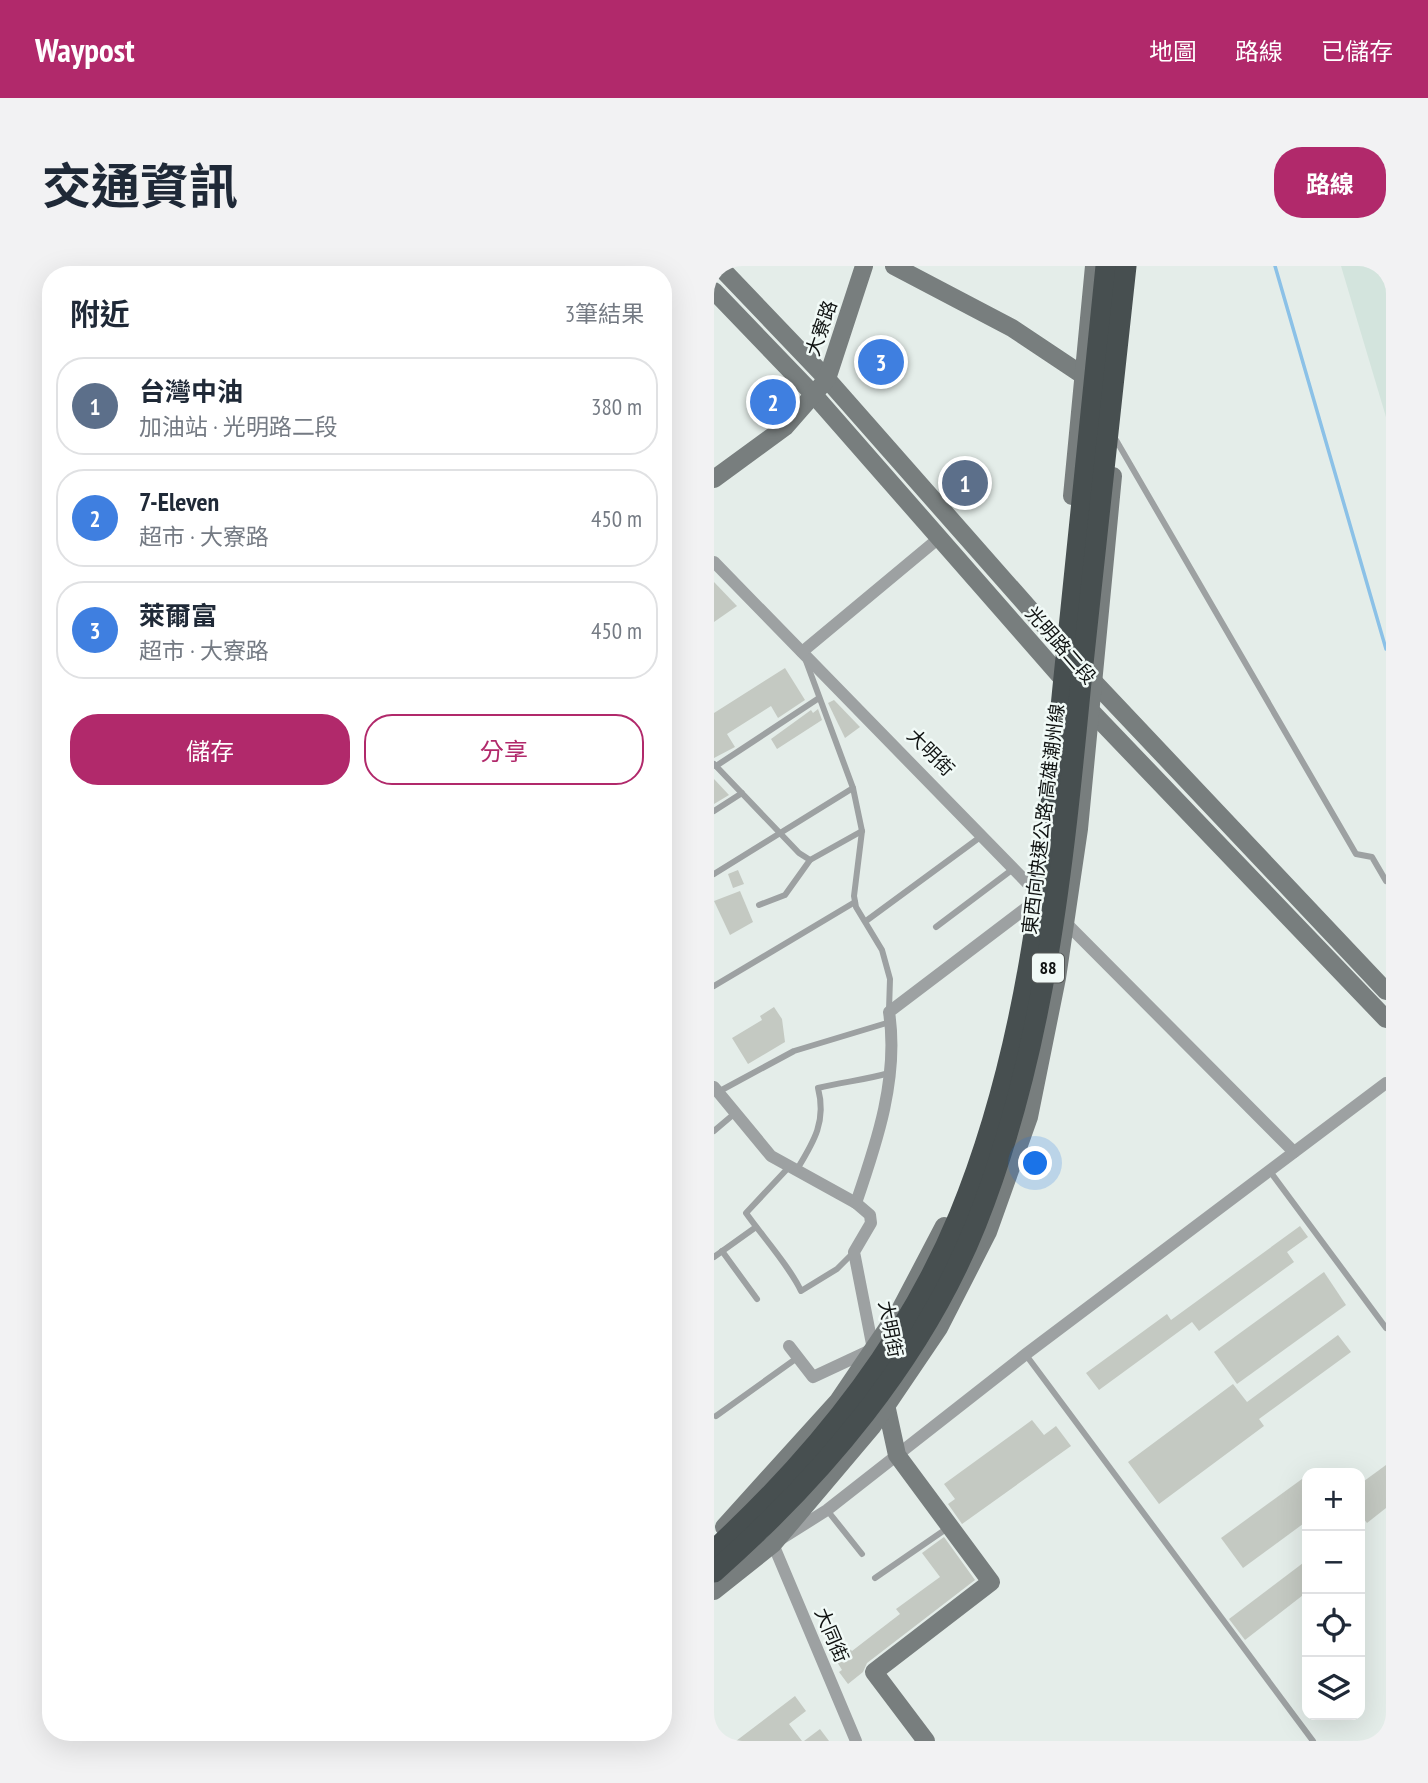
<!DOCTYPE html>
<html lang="zh-TW">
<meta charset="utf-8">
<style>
:root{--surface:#fff;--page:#f2f2f3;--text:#1f2937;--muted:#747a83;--line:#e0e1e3;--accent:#b1296b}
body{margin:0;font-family:"PT Sans Narrow","Noto Sans TC",sans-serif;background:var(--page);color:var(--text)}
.controls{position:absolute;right:21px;bottom:21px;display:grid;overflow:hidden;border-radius:14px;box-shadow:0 7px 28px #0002}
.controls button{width:63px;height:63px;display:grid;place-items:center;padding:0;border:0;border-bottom:2px solid var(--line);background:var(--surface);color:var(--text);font:35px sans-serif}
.you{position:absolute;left:322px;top:898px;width:24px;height:24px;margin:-18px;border:5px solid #fff;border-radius:50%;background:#1a73e8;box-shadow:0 0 0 10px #1a73e833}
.badge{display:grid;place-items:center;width:46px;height:46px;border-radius:50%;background:var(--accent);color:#fff;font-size:23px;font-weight:700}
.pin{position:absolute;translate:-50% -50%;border:4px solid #fff;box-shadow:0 2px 7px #0006}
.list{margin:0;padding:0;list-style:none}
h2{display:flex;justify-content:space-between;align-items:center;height:91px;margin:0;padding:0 28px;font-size:30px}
h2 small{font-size:23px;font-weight:400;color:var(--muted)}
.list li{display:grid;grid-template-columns:46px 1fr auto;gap:21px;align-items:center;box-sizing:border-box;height:98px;margin:0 14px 14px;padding:0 14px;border:2px solid var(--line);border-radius:28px}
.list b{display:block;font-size:26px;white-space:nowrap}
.list p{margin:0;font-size:23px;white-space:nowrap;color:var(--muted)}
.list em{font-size:23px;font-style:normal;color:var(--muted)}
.actions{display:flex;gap:14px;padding:21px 28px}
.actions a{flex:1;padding:16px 0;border:2px solid var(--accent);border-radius:28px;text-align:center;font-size:24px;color:var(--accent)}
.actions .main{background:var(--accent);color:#fff}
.icon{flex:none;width:38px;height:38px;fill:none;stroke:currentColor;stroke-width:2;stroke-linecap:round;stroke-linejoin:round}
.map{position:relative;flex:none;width:672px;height:1475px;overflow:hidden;border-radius:28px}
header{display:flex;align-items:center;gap:42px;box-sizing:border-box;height:98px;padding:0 35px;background:var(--accent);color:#fff}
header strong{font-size:33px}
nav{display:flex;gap:38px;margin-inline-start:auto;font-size:24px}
.intro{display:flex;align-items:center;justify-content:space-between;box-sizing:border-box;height:168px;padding:0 42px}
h1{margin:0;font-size:49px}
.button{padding:18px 32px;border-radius:28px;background:var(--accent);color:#fff;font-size:24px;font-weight:700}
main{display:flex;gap:42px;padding:0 42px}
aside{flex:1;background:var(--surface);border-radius:28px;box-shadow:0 7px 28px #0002}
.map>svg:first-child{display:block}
.built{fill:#d3e4dd}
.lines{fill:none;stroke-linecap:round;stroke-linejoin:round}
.stream{stroke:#8bc1e7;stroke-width:3.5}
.building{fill:#c4c9c2}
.lane{stroke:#9da1a2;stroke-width:6}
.street{stroke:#9da1a2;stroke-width:12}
.secondary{stroke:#787e7e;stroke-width:18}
.highway-bridge{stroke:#474f50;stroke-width:21}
.labels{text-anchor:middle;stroke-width:5;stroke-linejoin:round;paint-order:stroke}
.shield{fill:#f1faf7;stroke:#545857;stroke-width:2}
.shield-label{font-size:18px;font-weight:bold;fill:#101312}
.street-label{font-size:19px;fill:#101312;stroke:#f1faf7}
</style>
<header>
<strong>Waypost</strong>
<nav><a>地圖</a><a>路線</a><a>已儲存</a></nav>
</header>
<div class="intro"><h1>交通資訊</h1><a class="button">路線</a></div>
<main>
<aside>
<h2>附近<small>3筆結果</small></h2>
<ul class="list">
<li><span class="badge" style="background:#5c6f8a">1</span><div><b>台灣中油</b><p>加油站 · 光明路二段</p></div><em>380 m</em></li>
<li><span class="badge" style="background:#3f7fe0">2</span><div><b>7-Eleven</b><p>超市 · 大寮路</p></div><em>450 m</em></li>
<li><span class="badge" style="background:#3f7fe0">3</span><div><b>萊爾富</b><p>超市 · 大寮路</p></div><em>450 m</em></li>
</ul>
<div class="actions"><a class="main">儲存</a><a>分享</a></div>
</aside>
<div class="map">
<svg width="672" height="1475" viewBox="0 0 672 1475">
<rect width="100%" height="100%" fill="#e4ede9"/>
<path class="built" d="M627,0H672V151Z"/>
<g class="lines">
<path class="stream" d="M561,0L672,383"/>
</g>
<g class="building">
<path d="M0,316L23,340L0,356Z"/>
<path d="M71,402L91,434L64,452L57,440L13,468L21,481L0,492V447Z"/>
<path d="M120,434L146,461L131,472L114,437Z"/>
<path d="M104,443L108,454L63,483L57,473L97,444L99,447Z"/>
<path d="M0,513L15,529L0,538Z"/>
<path d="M24,604L30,618L19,622L14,608Z"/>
<path d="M26,625L39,656L16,669L0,635Z"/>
<path d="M60,741L68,753L71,776L34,798L18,772L48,754L46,750Z"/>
<path d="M586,960L594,971L573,986L580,996L485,1065L478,1056L385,1124L372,1107L453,1048L457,1054Z"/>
<path d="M610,1006L632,1039L523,1118L500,1086Z"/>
<path d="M624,1069L637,1086L545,1153L550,1160L445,1238L414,1196L519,1118L533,1136Z"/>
<path d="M318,1154L330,1169L342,1160L357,1180L248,1258L234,1238L241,1233L230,1218Z"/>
<path d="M672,1199V1242L653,1257L646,1248V1218Z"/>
<path d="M588,1213L593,1220V1255L529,1302L507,1272Z"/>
<path d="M230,1271L261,1314L153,1397L149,1406L134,1418L125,1406L128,1404L120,1391L134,1381L138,1385L186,1348L182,1343L226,1311L208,1287Z"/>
<path d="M593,1294V1326L531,1374L515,1353Z"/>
<path d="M81,1430L92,1445L75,1458L88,1475H22Z"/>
<path d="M106,1463L115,1475H90Z"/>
</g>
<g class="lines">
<g class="lane">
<path d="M402,174L642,588L658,591L672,615"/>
<path d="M92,395L139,522L148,565L140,630L142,641L168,684L176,713L175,744"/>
<path d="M0,498L85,587L96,594L71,629L45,639"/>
<path d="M2,500L105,432"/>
<path d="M0,545L28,527"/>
<path d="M96,594L148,565"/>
<path d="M0,608L139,522"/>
<path d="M152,655L269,569"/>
<path d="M222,661L299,603"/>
<path d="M0,720L141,636"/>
<path d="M4,826L80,785L176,756"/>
<path d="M0,865L20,848"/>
<path d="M75,901L32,947C49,971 76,1001 87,1025L123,1003L140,986"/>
<path d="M555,904L672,1062"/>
<path d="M82,905C99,877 113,856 104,822C128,816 151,814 175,807"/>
<path d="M8,985L43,1033"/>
<path d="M0,991L42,961"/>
<path d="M312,1089L599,1475"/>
<path d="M2,1150L83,1092"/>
<path d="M113,1244L148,1288"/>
<path d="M161,1312L235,1261"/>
</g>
<g class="street">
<path d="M0,296L327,631"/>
<path d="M88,386L225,272"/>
<path d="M347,652L580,886"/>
<path d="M0,821L57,890L142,937L156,949L157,957L140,986L159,1083L99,1111L75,1080"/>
<path d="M142,937C163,876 185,811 175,746L316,639"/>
<path d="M142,1475L59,1278L113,1244L312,1088L672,817"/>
</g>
<g class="secondary">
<path d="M5,0L113,113L380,416L672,725"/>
<path d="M180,0L298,62L370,110L374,117"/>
<path d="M0,25L100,129L376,444L672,753"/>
<path d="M0,213L71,161L113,113L150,0"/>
<path d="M358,230L380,0"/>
<path d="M171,1134L183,1189L277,1316L160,1406L212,1475"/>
<path d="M10,1261L124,1135L187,1042L230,960"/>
<path d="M0,1325L59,1278L158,1161L225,1062L274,966L315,851L343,712L365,563L399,210"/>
</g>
<g class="highway-bridge">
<path d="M0,1284C101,1191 192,1078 245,950C315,780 331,603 349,421C363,281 378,140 392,0"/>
<path d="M0,1306C108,1211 208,1093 262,958C331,785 349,600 367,416C381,278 396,139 412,0"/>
</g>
</g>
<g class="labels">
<rect class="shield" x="318" y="687.5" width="32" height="29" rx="5"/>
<g class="shield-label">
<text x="334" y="708">88</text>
</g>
<g class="street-label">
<text transform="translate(107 62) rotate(-71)" y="7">大寮路</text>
<text transform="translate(347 379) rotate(49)" y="7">光明路二段</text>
<text transform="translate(217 486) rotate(45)" y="7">大明街</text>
<text transform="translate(329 553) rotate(-83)" y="7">東西向快速公路 高雄潮州線</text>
<text transform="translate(177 1063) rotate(79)" y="7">大明街</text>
<text transform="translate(118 1369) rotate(67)" y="7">大同街</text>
</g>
</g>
</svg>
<div class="controls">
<button>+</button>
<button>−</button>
<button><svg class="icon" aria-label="locate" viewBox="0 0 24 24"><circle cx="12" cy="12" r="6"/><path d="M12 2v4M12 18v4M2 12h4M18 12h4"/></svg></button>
<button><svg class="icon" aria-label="layers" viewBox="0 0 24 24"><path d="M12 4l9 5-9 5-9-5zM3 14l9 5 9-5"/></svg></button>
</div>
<div class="you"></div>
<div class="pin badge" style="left:251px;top:217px;background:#5c6f8a">1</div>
<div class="pin badge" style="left:59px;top:136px;background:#3f7fe0">2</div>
<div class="pin badge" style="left:167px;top:96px;background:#3f7fe0">3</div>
</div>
</main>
